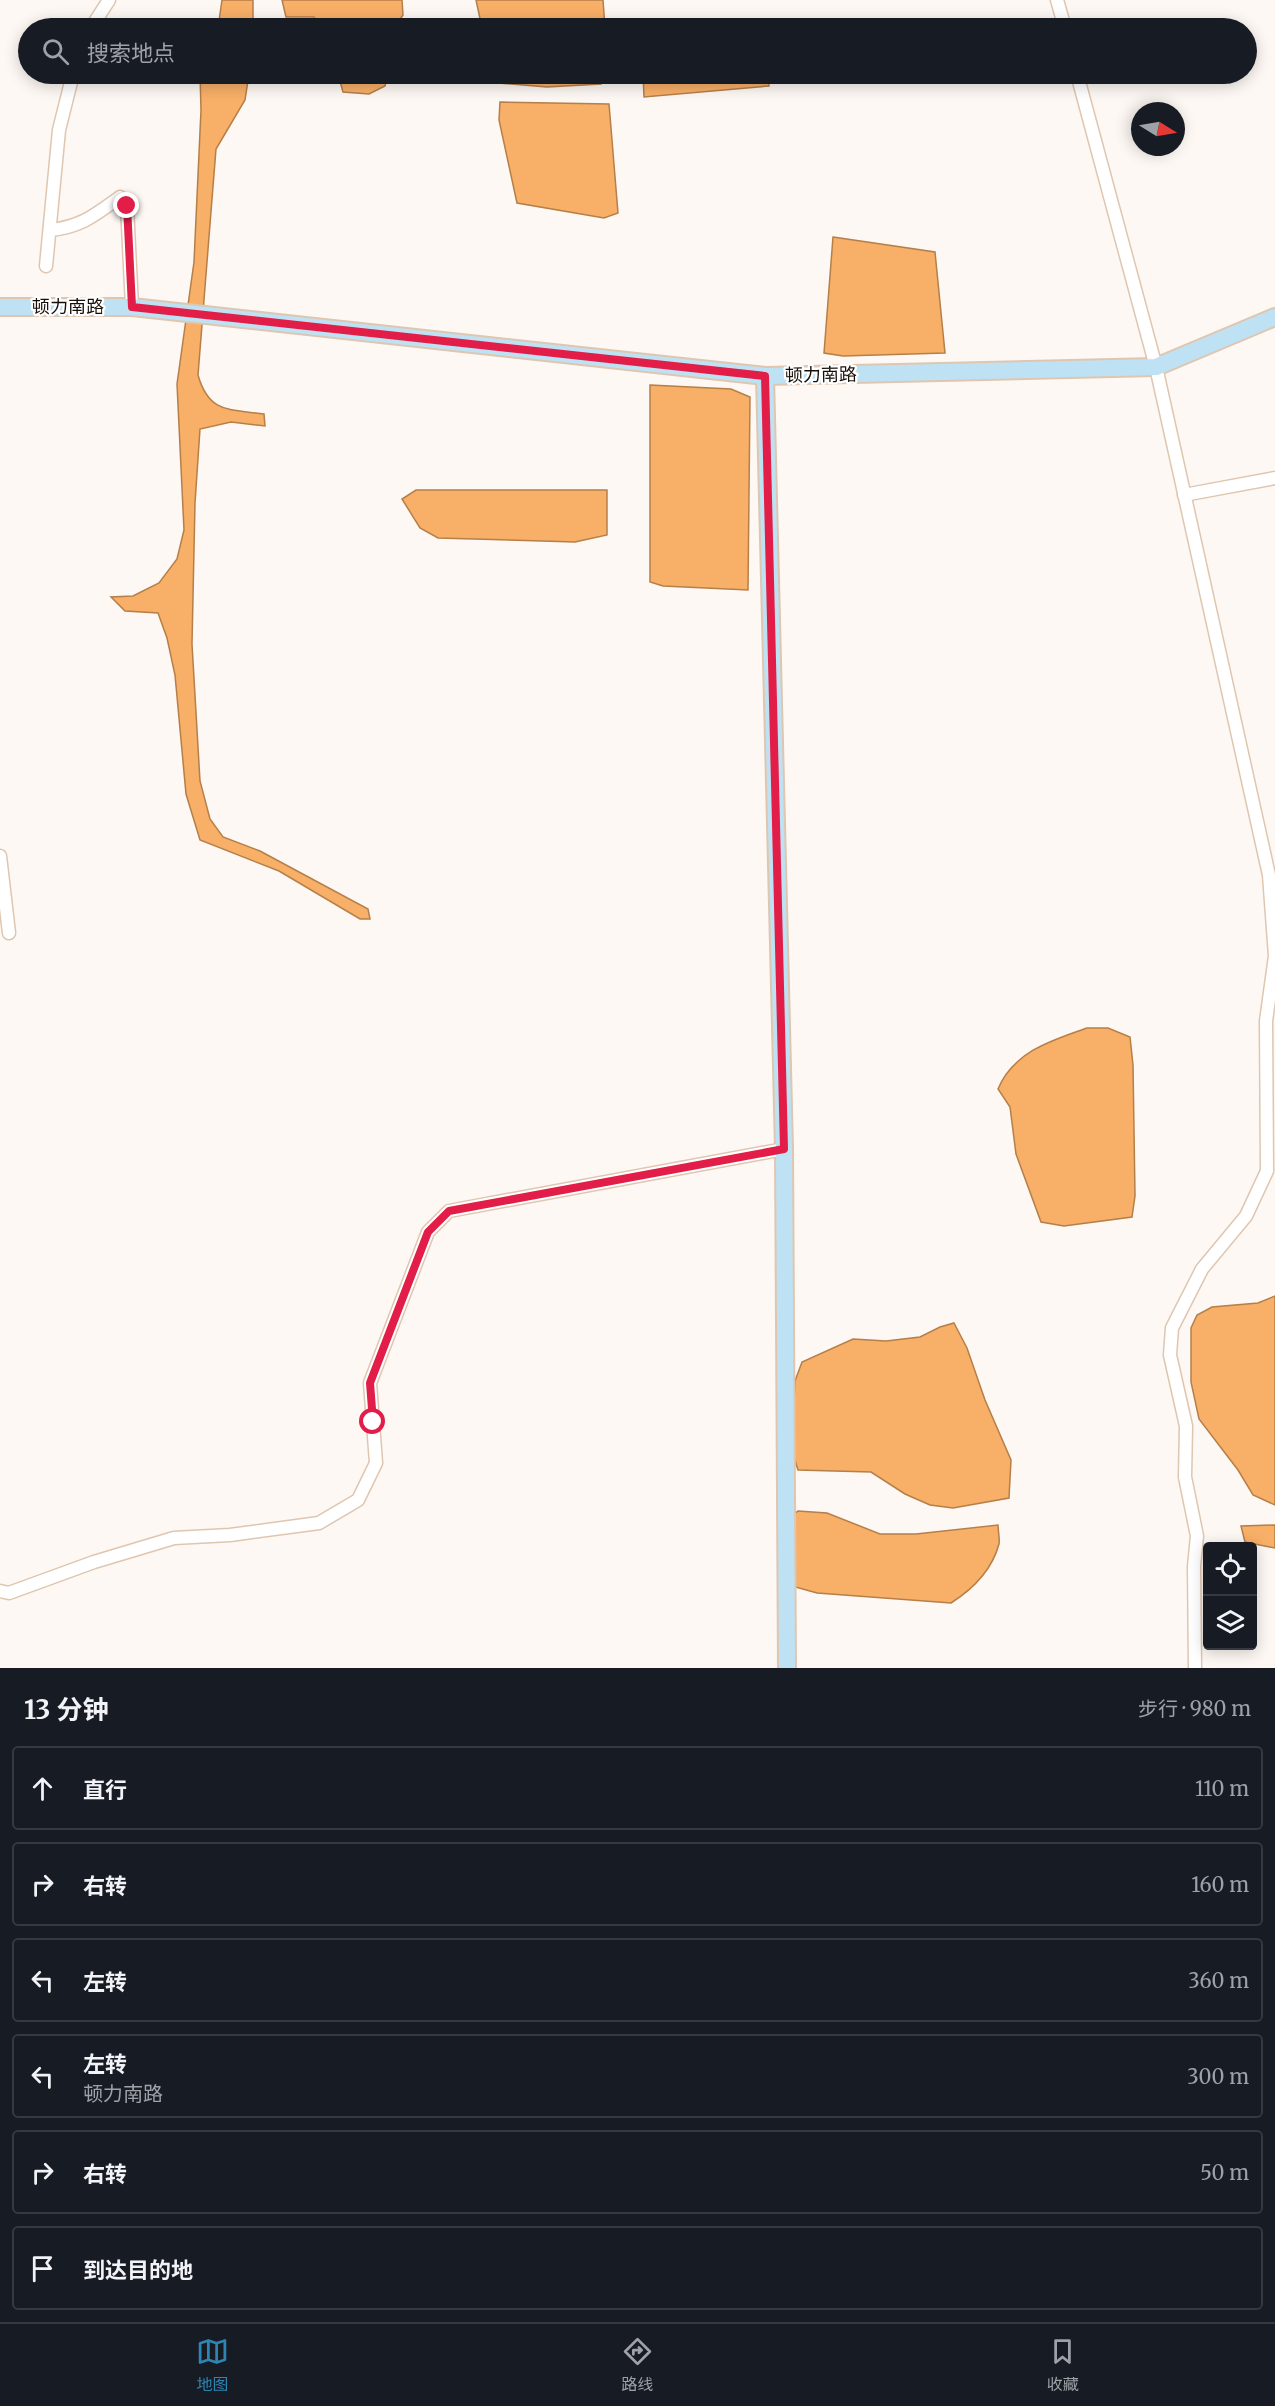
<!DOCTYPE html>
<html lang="zh">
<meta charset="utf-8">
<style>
:root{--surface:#171b24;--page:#242831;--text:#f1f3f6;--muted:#9ea1a6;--line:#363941;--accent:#2c85b3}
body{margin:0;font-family:Merriweather,"Noto Sans SC",serif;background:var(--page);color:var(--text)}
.controls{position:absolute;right:18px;bottom:18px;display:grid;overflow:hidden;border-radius:6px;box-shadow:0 3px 15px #0003}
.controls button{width:54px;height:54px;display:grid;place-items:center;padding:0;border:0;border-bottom:2px solid var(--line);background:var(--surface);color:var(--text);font:30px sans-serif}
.compass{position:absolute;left:1131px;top:102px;width:54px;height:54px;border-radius:50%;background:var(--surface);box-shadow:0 3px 15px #0003;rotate:101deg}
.stop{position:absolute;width:18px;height:18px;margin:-14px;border:4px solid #e11d48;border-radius:50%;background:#fff}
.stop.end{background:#e11d48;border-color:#fff;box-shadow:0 2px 6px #0008}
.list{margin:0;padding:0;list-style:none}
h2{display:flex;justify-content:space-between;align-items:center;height:78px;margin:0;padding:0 24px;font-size:26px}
h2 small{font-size:20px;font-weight:400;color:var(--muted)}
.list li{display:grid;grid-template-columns:39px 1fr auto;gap:18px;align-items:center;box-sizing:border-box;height:84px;margin:0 12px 12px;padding:0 12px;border:2px solid var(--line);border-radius:6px}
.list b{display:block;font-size:22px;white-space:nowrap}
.list p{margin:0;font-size:20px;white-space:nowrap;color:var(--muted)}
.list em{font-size:20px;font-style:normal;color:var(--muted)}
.icon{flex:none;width:33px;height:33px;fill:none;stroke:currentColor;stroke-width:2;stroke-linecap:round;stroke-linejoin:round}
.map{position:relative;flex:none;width:1275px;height:1668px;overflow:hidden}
.search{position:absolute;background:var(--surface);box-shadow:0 3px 15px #0003;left:18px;right:18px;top:18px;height:66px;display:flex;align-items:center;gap:15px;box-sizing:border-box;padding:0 21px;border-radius:33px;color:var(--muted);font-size:22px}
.sheet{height:654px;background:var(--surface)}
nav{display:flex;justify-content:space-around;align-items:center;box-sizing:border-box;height:84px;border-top:2px solid var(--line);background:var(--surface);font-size:16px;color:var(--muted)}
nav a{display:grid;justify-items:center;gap:3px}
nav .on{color:var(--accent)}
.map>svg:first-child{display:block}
.water{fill:#f8af67;stroke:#b57f4a;stroke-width:1.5}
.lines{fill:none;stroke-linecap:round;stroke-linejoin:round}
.street-casing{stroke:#dfc6b0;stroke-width:15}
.secondary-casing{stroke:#dfc6b0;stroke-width:20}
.street{stroke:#fff;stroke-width:12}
.secondary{stroke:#bee2f4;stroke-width:16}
.route{stroke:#e11d48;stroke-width:8}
.labels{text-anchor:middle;stroke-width:4.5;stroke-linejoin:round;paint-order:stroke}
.street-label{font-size:18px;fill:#181008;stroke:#fff}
</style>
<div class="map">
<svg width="1275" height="1668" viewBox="0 0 1275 1668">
<rect width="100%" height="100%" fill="#fdf8f3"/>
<g class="water">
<path d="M222,0H253V28H218Z"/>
<path d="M282,0H402L403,15L397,24L396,28H322L314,17H286Z"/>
<path d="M476,0H603L605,28H482Z"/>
<path d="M766,22V28H644Z"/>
<path d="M200,74H249L245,100L216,149L198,375C209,414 230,409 264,414L265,426L231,422L200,429L195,503L192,644L200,781L210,819L223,837L260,851L368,909L370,919H360L279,871L200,840L186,794L175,675L167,638L158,613L125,611L111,597L133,596L159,583L177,559L184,530L177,384L194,262L201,110Z"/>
<path d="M338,74H388L385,86L369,94L343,92Z"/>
<path d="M493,74H607L601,84L547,87L499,83Z"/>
<path d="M643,74H768L769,86L644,97Z"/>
<path d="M500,102L609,104L618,213L604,218L517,203L499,120Z"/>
<path d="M833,237L935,252L945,353L843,356L824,353Z"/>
<path d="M650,385L731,389L750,397L748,590L663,586L650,582Z"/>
<path d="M416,490H607V535L575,542L438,538L420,528L402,499Z"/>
<path d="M1087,1028H1108L1130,1037L1133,1065L1135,1196L1132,1217L1064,1226L1041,1222L1016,1154L1010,1107L998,1089C1013,1052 1052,1040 1087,1028Z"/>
<path d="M1275,1296V1505L1253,1495L1238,1470L1199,1419L1191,1382V1328L1197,1315L1212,1307L1258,1303Z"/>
<path d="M954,1323L967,1348L985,1400L1011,1460L1009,1498L953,1508L930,1505L905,1494L871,1472L798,1470L792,1451L795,1381L802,1362L853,1339L886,1341L920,1337L940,1327Z"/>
<path d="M798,1511L827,1513L880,1534H916L998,1525C998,1531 1000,1539 999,1544C992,1570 973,1589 951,1603L817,1593L781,1583L784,1522Z"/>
<path d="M1275,1525V1548L1245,1542L1241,1526Z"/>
</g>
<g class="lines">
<g class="street-casing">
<g id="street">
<path d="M1057,0L1065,28"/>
<path d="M91,28L109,0"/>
<path d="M1077,74L1156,367L1269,875L1275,956L1266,1021L1267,1171L1246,1216L1202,1269L1172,1328L1170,1355L1186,1426L1185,1477L1197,1536L1194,1566L1195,1668"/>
<path d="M50,230C81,227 95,215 120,197L127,206L132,307"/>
<path d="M46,266L59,130L73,74"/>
<path d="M1184,495L1275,478"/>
<path d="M0,856L9,933"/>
<path d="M0,1591L9,1593L94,1562L174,1538L230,1535L319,1523L358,1500L376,1463L370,1383L428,1232L449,1211L784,1149"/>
</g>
</g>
<g class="secondary-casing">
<g id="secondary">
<path d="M0,307H132L765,376L1156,367L1275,317"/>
<path d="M765,376L784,1149L787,1668"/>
</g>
</g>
<use href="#street" class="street"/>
<use href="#secondary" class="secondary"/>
</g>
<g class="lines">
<path class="route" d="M127,206L132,307L765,376L784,1149L449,1211L428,1232L370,1383L373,1422"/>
</g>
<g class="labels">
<g class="street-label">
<text x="68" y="313">顿力南路</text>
<text transform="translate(821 375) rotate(-1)" y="6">顿力南路</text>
</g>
</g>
</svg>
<div class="controls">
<button><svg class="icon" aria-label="locate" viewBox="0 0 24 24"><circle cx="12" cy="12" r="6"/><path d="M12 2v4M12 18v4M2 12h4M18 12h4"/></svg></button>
<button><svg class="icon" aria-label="layers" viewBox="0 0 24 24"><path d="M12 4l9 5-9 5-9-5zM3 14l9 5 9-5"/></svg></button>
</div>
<svg class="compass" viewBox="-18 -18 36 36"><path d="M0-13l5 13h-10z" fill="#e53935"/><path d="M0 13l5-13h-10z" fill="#9ea1a6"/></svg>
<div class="stop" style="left:373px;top:1422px"></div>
<div class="stop end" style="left:127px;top:206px"></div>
<div class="search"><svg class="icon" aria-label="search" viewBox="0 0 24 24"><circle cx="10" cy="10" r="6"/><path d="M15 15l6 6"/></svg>搜索地点</div>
</div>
<section class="sheet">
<h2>13 分钟<small>步行 · 980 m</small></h2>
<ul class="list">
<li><svg class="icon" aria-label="ahead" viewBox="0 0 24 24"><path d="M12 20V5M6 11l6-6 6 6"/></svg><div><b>直行</b></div><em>110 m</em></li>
<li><svg class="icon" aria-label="right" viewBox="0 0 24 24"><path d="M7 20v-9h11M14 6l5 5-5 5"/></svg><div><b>右转</b></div><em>160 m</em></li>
<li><svg class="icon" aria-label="left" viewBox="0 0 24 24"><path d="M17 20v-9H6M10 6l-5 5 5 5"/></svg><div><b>左转</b></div><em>360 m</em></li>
<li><svg class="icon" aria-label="left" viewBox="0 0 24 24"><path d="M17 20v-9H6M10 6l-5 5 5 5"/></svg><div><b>左转</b><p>顿力南路</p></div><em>300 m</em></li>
<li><svg class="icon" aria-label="right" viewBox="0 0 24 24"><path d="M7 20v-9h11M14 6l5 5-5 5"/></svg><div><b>右转</b></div><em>50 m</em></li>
<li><svg class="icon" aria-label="arrive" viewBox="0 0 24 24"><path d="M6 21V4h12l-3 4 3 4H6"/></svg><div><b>到达目的地</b></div></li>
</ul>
</section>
<nav>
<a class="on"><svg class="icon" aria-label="map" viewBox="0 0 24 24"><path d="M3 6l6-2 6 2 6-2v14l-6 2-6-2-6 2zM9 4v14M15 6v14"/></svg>地图</a>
<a><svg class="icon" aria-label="directions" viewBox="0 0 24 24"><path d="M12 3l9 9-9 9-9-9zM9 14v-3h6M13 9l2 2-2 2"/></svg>路线</a>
<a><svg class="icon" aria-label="saved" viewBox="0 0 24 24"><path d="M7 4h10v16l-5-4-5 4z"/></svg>收藏</a>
</nav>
